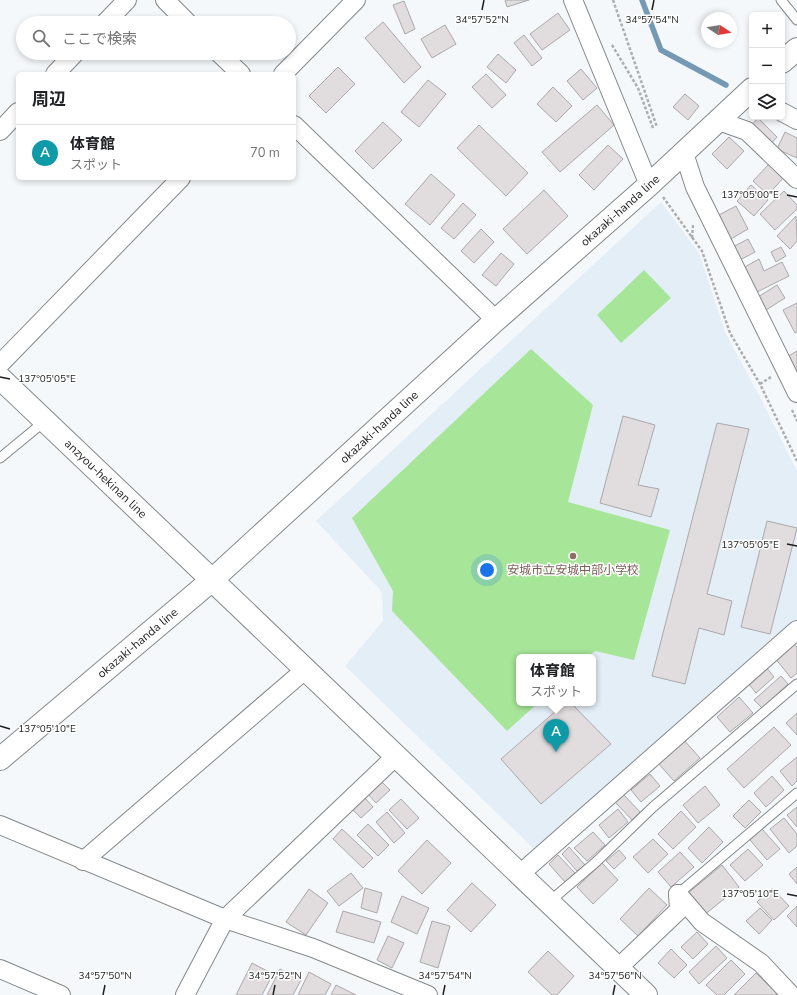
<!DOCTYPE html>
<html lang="ja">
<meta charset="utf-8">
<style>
:root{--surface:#fff;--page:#f2f2f2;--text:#202124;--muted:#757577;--line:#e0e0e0;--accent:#db2777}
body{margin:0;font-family:"Nunito Sans","Noto Sans JP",sans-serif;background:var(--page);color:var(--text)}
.controls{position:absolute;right:12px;top:12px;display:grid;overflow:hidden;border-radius:6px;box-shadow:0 2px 6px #0003}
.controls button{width:36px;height:36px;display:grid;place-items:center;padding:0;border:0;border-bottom:1px solid var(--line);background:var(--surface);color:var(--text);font:20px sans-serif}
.compass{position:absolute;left:701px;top:12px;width:36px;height:36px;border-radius:50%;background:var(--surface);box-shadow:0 2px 6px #0003;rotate:102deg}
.you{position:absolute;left:487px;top:570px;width:14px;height:14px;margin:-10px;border:3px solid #fff;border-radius:50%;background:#1a73e8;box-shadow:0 0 0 6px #1a73e833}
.badge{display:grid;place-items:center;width:26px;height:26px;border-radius:50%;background:var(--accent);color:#fff;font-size:13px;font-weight:700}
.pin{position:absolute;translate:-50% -33px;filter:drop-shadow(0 1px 2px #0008)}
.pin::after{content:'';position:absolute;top:21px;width:14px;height:12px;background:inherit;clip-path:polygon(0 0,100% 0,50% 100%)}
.popup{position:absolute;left:516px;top:654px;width:80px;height:52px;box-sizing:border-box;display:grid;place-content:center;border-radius:6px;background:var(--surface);filter:drop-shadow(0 1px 3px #0005);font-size:13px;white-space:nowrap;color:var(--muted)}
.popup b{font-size:15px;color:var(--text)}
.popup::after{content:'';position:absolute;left:50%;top:100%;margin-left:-8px;border:8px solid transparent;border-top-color:var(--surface)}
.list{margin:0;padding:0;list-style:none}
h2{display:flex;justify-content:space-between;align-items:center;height:52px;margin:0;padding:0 16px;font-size:17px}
h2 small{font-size:13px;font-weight:400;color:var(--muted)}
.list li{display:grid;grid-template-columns:26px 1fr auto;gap:12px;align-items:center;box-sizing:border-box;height:56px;padding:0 16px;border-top:1px solid var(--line)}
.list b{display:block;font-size:15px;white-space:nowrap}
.list p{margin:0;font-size:13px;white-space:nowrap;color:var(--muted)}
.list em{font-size:13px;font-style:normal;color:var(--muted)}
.icon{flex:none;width:22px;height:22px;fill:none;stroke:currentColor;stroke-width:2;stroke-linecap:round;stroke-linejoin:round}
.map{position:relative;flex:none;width:797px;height:995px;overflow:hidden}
.search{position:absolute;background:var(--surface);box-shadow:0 2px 6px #0003;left:16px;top:16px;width:280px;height:44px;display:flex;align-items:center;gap:10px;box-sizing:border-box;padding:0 14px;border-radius:22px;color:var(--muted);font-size:15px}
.panel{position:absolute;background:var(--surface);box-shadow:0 2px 6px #0003;left:16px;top:72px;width:280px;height:108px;border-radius:6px}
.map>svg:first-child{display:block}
.built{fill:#e4eef6;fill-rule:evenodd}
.green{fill:#a7e699}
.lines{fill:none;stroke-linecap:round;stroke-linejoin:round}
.stream{stroke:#7599b3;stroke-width:5.5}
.building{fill:#e1dddf;stroke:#aba8aa}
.lane-casing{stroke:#85888a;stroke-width:11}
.street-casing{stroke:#85888a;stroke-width:20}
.secondary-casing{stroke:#85888a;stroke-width:24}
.primary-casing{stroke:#85888a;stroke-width:24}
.path{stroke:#abaeb0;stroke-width:2.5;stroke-dasharray:3 2;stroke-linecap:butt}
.lane{stroke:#fff;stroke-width:9}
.street{stroke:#fff;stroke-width:18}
.secondary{stroke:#fff;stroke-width:22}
.primary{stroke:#fff;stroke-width:22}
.ticks{fill:none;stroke:#1d1e1e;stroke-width:1.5}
.education-dot{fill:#8d6e63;stroke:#fff;stroke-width:1.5}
.labels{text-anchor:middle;stroke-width:3;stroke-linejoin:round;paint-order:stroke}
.street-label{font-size:12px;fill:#1d1e1e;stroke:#fff}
.education-label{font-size:12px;fill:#785e54;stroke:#fff}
.ticks-label{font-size:10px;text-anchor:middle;fill:#1d1e1e;stroke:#fff;stroke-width:3;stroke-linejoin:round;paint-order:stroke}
</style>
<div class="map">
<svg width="797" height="995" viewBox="0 0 797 995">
<rect width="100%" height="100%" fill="#f5f8fb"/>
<path class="built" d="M661,202L699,253L725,332L762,401L797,471V623L535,850L345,666L383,621L382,592L316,521ZM519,657H593V703H519Z"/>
<g class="green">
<path d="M644,270L671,298L621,343L597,315Z"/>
<path d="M531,349L593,405L568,502L670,530L634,660L595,651L588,657H519V703H538L507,731L392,611L393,591L352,518Z"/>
</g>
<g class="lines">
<path class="stream" d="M642,0L661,50L726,85"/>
</g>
<g class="building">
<path d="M505,0H529L507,7Z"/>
<path d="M404,1L415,29L405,34L393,5Z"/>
<path d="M558,13L570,30L542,50L530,34Z"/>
<path d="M383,22L421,67L404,83L365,38Z"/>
<path d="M445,25L456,44L432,58L421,39Z"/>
<path d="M524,35L542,58L532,66L514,43Z"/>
<path d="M498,54L516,70L506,83L487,67Z"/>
<path d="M338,67L355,84L326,113L309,96Z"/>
<path d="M581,69L597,88L583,100L567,81Z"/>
<path d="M486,74L506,95L492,108L472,87Z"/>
<path d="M428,80L446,94L419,127L401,112Z"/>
<path d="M553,87L572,106L556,122L537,104Z"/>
<path d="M685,94L699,106L688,120L673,107Z"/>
<path d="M597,105L614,125L560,172L542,152Z"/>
<path d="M758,118L777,137L769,146L750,127Z"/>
<path d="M383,122L402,140L373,169L355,151Z"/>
<path d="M479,125L528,173L506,196L457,148Z"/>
<path d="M785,132L797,138V158L777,149Z"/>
<path d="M729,137L744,151L727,169L712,154Z"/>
<path d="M608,145L623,159L594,190L579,175Z"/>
<path d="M769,164L784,177L768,195L753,181Z"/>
<path d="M431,174L455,195L430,225L405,204Z"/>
<path d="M751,185L768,200L754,216L737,201Z"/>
<path d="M544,190L568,216L527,254L503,229Z"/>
<path d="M784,191L797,205V209L775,230L760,214Z"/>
<path d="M463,203L476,215L454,239L441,228Z"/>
<path d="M736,206L748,229L729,240L717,216Z"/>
<path d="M796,216L797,241L790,249L777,236Z"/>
<path d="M481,229L494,242L474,263L461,251Z"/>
<path d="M748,239L755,252L738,261L731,248Z"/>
<path d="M781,247L786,256L776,262L771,252Z"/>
<path d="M501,253L514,264L496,286L482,275Z"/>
<path d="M759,259L764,271L782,262L789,276L755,293L743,268Z"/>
<path d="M777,285L785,298L766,310L758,297Z"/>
<path d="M797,303V332L795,333L783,310Z"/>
<path d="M797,351V374L787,357Z"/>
<path d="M623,416L655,425L638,485L659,489L651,517L600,503Z"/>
<path d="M717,423L749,429L707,594L732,601L724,635L699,628L685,684L652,676Z"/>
<path d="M767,521L797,528L770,634L741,627Z"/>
<path d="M794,644L797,647V673L791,678L775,658Z"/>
<path d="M766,667L774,677L756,693L748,683Z"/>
<path d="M781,676L788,684L762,708L754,700Z"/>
<path d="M739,697L753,713L730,732L717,717Z"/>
<path d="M565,703H571L611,744L541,804L501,759Z"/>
<path d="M797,713V735L786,723Z"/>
<path d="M774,727L791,745L744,788L727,769Z"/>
<path d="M683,739L700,758L674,781L657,762Z"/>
<path d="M797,757V781L792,786L780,771Z"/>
<path d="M650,774L660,786L641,802L631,790Z"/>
<path d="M772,776L784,790L766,807L754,793Z"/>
<path d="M381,781L390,790L376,803L368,794Z"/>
<path d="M705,786L720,805L698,823L683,805Z"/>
<path d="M623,794L640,812L632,820L615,802Z"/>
<path d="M364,797L373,807L361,818L351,808Z"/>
<path d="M401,799L419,818L407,829L389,810Z"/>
<path d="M749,800L761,812L745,828L733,816Z"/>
<path d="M797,807V827L787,815Z"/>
<path d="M618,809L628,822L609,838L599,825Z"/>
<path d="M681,811L696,827L673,849L658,834Z"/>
<path d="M387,812L405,833L394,843L376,822Z"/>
<path d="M784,818L797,834V846L789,853L770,829Z"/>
<path d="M368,824L389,845L378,856L357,835Z"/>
<path d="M709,827L723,842L702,863L688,848Z"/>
<path d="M342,829L373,858L363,868L333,839Z"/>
<path d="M762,829L780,849L767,860L750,840Z"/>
<path d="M593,832L605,845L587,861L574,848Z"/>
<path d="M653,839L668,854L648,873L633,857Z"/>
<path d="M427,840L451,863L422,894L398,871Z"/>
<path d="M569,847L585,865L577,871L562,854Z"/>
<path d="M748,849L763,865L745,881L730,865Z"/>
<path d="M619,850L626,858L614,869L606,861Z"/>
<path d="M680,852L694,867L671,887L658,872Z"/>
<path d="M558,855L575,873L565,882L549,864Z"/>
<path d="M602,863L618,880L593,904L577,887Z"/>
<path d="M722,865L739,887L704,915L687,894Z"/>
<path d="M797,867V884L789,874Z"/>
<path d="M351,873L363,888L339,906L327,891Z"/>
<path d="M472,883L496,905L471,932L447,910Z"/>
<path d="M365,888L382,893L377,913L361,908Z"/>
<path d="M649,888L667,905L638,936L620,919Z"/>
<path d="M772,888L789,906L774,920L757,902Z"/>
<path d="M309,889L328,903L306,935L286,922Z"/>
<path d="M402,896L429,908L417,934L391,922Z"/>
<path d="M797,906V927L787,916Z"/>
<path d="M760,908L772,920L759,934L746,921Z"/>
<path d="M343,911L381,922L374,943L336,932Z"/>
<path d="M432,921L450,926L438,968L420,962Z"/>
<path d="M697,932L708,944L693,959L681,947Z"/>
<path d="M388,936L404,943L392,968L377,960Z"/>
<path d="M716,946L727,958L699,984L689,972Z"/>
<path d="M671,949L687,965L674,978L658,963Z"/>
<path d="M548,951L574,976L557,995H552L528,972Z"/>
<path d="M731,960L745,974L724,995H717L706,985Z"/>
<path d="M252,963L273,974L262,995H236Z"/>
<path d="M280,969L301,980L293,995H267Z"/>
<path d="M309,972L331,984L325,995H298Z"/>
<path d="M756,973L779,995H734Z"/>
<path d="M336,985L356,995H331Z"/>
</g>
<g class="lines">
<g class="lane-casing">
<g id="lane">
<path d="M781,0L797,20"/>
<path d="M0,458L45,421"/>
<path d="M678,894L797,793"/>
<path d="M549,902L596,862L653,807L797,684"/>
</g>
</g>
<g class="street-casing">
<g id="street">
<path d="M165,0L188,23"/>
<path d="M573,0L649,185"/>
<path d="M105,23L127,0"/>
<path d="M219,53L241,74"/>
<path d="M55,74L75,53"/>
<path d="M283,74L356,0"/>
<path d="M782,112L797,120"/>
<path d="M719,121L747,131L797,179"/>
<path d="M294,125L496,320"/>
<path d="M0,131L18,112"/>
<path d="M684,153L695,187L797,393"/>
<path d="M0,364L181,178"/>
<path d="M0,825L225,919L313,948L428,995"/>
<path d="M83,861L306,669"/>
<path d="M520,874L797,630"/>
<path d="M678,894L702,922L761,963L791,995"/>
<path d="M618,968L679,910L678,894"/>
<path d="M0,969L61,995"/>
<path d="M185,995L225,919L396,756"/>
</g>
</g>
<g class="secondary-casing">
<path id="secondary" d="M212,580L646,995"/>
</g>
<g class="primary-casing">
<g id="primary">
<path d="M782,62L797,49"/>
<path id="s1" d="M0,378L212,580"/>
<path id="s2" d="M0,759L212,580L496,320L649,185L752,89"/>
</g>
</g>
<g class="path">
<path d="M613,0L657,127"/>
<path d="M612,45L638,88L653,128"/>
<path d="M663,197L702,251L730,333L760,384L797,461"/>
<path d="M692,238L693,225"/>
<path d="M760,384L771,377"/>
<path d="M792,410L797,421"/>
</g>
<use href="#lane" class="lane"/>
<use href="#street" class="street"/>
<use href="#secondary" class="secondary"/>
<use href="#primary" class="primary"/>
</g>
<path class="ticks" d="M482,10L484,0M652,10L654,0M787,195L797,197M0,377L10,379M787,544L797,546M0,726L10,729M787,894L797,896M103,995L105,985M273,995L275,985M443,995L445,985M613,995L615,985"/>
<circle class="education-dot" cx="573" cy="556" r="4"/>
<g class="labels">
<g class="street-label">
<text dy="4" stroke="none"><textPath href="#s2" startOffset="828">okazaki-handa line</textPath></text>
<text dy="4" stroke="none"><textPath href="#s2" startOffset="504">okazaki-handa line</textPath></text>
<text dy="4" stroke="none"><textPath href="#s1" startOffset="146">anzyou-hekinan line</textPath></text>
<text dy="4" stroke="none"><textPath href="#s2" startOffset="180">okazaki-handa line</textPath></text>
</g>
<g class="education-label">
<text x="573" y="574">安城市立安城中部小学校</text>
</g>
</g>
<g class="ticks-label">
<text x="482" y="23">34°57'52"N</text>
<text x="652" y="23">34°57'54"N</text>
<text x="750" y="198">137°05'00"E</text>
<text x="47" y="382">137°05'05"E</text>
<text x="750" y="548">137°05'05"E</text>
<text x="47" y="732">137°05'10"E</text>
<text x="750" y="897">137°05'10"E</text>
<text x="105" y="979">34°57'50"N</text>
<text x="275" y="979">34°57'52"N</text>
<text x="445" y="979">34°57'54"N</text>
<text x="615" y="979">34°57'56"N</text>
</g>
</svg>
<div class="controls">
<button>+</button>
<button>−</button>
<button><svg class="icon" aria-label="layers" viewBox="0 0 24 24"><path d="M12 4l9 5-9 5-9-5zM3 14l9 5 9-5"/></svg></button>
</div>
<svg class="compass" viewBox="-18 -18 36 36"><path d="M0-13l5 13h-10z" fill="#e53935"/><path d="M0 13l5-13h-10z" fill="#757577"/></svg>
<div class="you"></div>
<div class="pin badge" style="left:556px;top:752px;background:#0f9aa8">A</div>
<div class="popup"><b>体育館</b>スポット</div>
<div class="search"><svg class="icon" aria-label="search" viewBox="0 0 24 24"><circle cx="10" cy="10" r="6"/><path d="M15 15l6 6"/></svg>ここで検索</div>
<section class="panel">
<h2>周辺<small></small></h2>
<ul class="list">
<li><span class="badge" style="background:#0f9aa8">A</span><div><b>体育館</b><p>スポット</p></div><em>70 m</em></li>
</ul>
</section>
</div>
